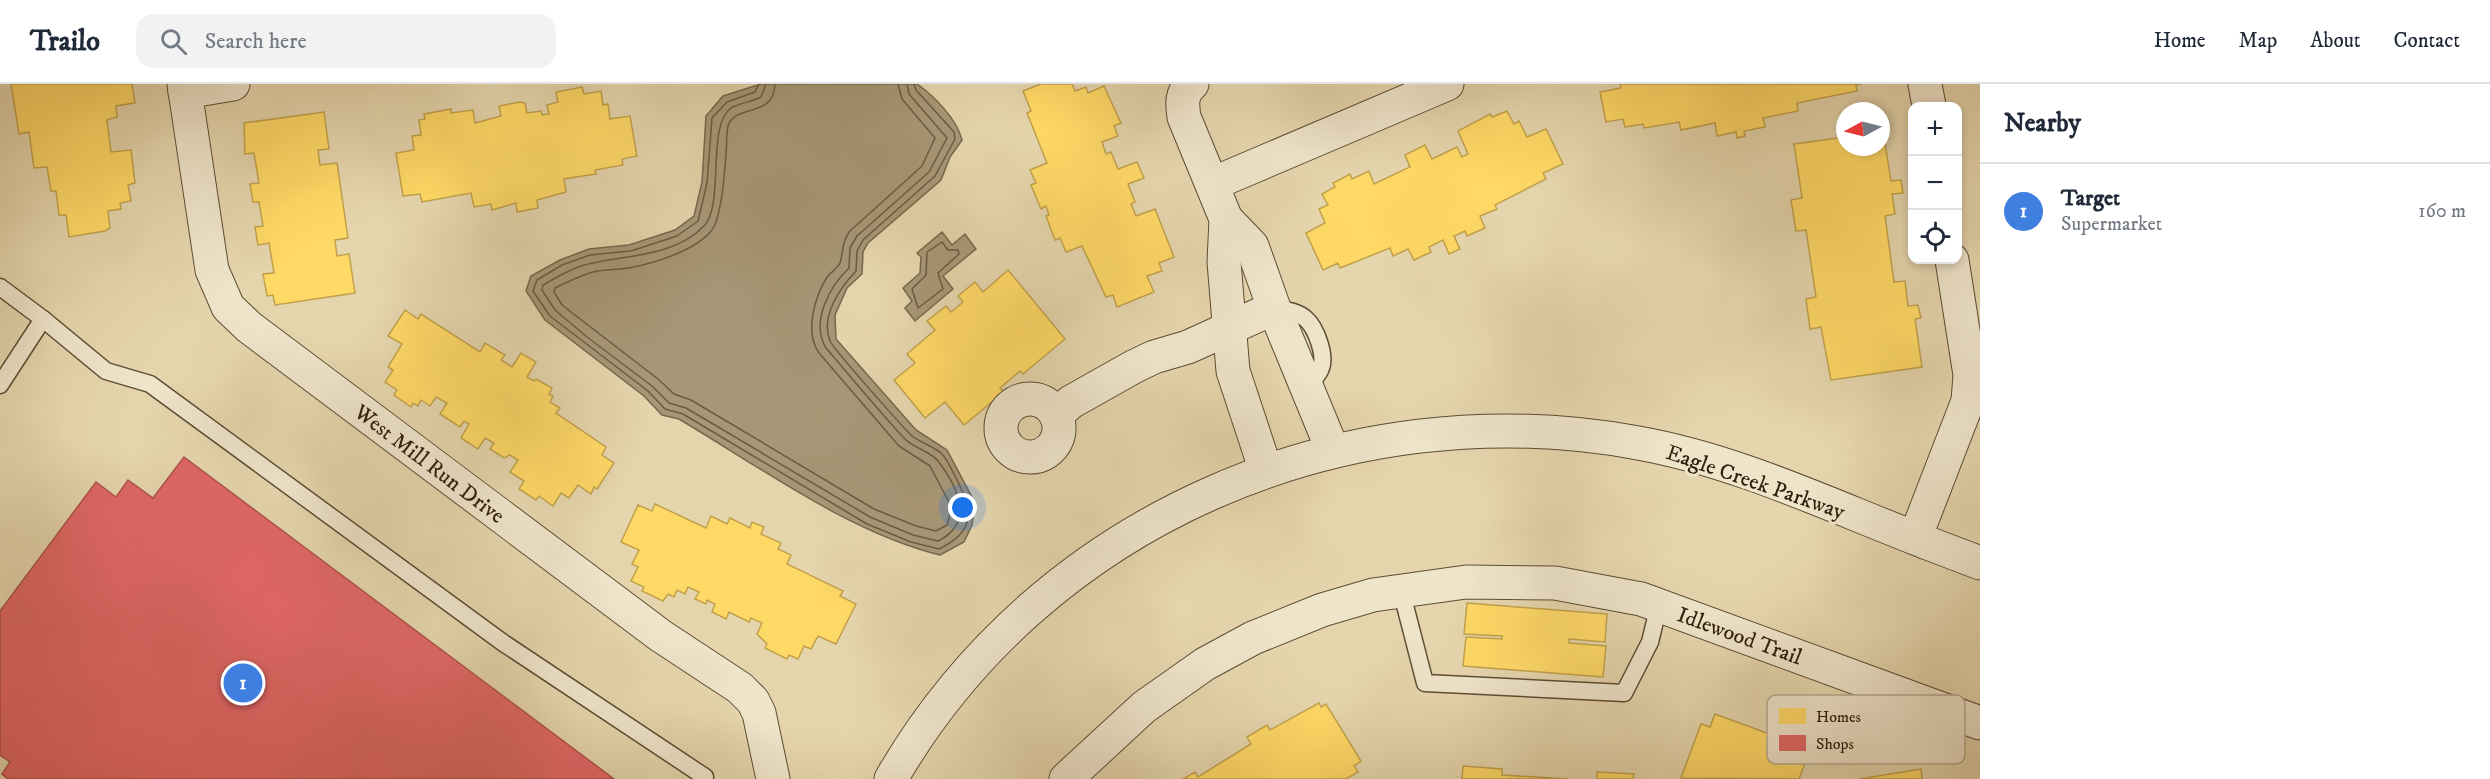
<!DOCTYPE html>
<meta charset="utf-8">
<style>
:root{--surface:#fff;--page:#f2f2f3;--text:#1f2937;--muted:#747a83;--line:#e0e1e3;--accent:#b45309}
body{margin:0;font-family:"IM FELL DW Pica",serif;background:var(--page);color:var(--text)}
.controls{position:absolute;right:18px;top:18px;display:grid;overflow:hidden;border-radius:12px;box-shadow:0 3px 9px #0003}
.controls button{width:54px;height:54px;display:grid;place-items:center;padding:0;border:0;border-bottom:2px solid var(--line);background:var(--surface);color:var(--text);font:30px sans-serif}
.compass{position:absolute;left:1836px;top:18px;width:54px;height:54px;border-radius:50%;background:var(--surface);box-shadow:0 3px 9px #0003;rotate:263deg}
.you{position:absolute;left:963px;top:424px;width:21px;height:21px;margin:-15px;border:4px solid #fff;border-radius:50%;background:#1a73e8;box-shadow:0 0 0 9px #1a73e833}
.badge{display:grid;place-items:center;width:39px;height:39px;border-radius:50%;background:var(--accent);color:#fff;font-size:20px;font-weight:700}
.pin{position:absolute;translate:-50% -50%;border:3px solid #fff;box-shadow:0 2px 6px #0006}
.list{margin:0;padding:0;list-style:none}
h2{display:flex;justify-content:space-between;align-items:center;height:78px;margin:0;padding:0 24px;font-size:26px}
h2 small{font-size:20px;font-weight:400;color:var(--muted)}
.list li{display:grid;grid-template-columns:39px 1fr auto;gap:18px;align-items:center;box-sizing:border-box;height:96px;padding:0 24px;border-top:2px solid var(--line)}
.list b{display:block;font-size:22px;white-space:nowrap}
.list p{margin:0;font-size:20px;white-space:nowrap;color:var(--muted)}
.list em{font-size:20px;font-style:normal;color:var(--muted)}
.icon{flex:none;width:33px;height:33px;fill:none;stroke:currentColor;stroke-width:2;stroke-linecap:round;stroke-linejoin:round}
.map{position:relative;flex:none;width:1980px;height:695px;overflow:hidden}
header{display:flex;align-items:center;gap:36px;box-sizing:border-box;height:84px;padding:0 30px;background:var(--surface);border-bottom:2px solid var(--line)}
header strong{font-size:28px}
nav{display:flex;gap:33px;margin-inline-start:auto;font-size:21px}
.search{width:420px;height:54px;background:var(--page);display:flex;align-items:center;gap:15px;box-sizing:border-box;padding:0 21px;border-radius:18px;color:var(--muted);font-size:22px}
main{display:flex}
aside{flex:1;background:var(--surface)}
.map>svg:first-child{display:block}
.water{fill:#a79776;stroke:#77674c;stroke-width:1.5}
.homes{fill:#ffd966;stroke:#c1a14b;stroke-width:1.5}
.shops{fill:#e06666;stroke:#ab514b;stroke-width:1.5}
.lines{fill:none;stroke-linecap:round;stroke-linejoin:round}
.shore{stroke:#6b5b41;stroke-width:1.5}
.service-casing{stroke:#5c4c34;stroke-width:19}
.minor-casing{stroke:#5c4c34;stroke-width:35}
.tertiary-casing{stroke:#5c4c34;stroke-width:35}
.service{stroke:#eee4ca;stroke-width:16}
.minor{stroke:#eee4ca;stroke-width:33}
.tertiary{stroke:#eee4ca;stroke-width:33}
.labels{text-anchor:middle;stroke-width:6;stroke-linejoin:round;paint-order:stroke}
.street-label{font-size:22px;fill:#2f1f0c;stroke:#eee4ca}
.key{fill:#eee4ca;stroke:#b5a991;stroke-width:1.5}
.key-label{font-size:16px;fill:#2f1f0c}
</style>
<header>
<strong>Trailo</strong>
<div class="search"><svg class="icon" aria-label="search" viewBox="0 0 24 24"><circle cx="10" cy="10" r="6"/><path d="M15 15l6 6"/></svg>Search here</div>
<nav><a>Home</a><a>Map</a><a>About</a><a>Contact</a></nav>
</header>
<main>
<div class="map">
<svg width="1980" height="695" viewBox="0 0 1980 695">
<rect width="100%" height="100%" fill="#e5d5ad"/>
<filter id="stains"><feTurbulence type="fractalNoise" baseFrequency=".00333" numOctaves="4"/><feColorMatrix values="0 0 0 0 .2 0 0 0 0 .09 0 0 0 0 .02 0 0 0 .5 -.17"/></filter>
<radialGradient id="worn" r=".72"><stop offset=".6" stop-color="#630" stop-opacity="0"/><stop offset="1" stop-color="#630" stop-opacity=".3"/></radialGradient>
<g class="water">
<path d="M761,0H917C934,12 957,35 962,56L950,73L941,96L868,159L863,168L862,190L847,204L835,231L836,255L916,346L947,366L975,419L972,441L964,458L940,471C850,449 760,383 679,335L662,331L644,312L545,236L526,207L531,192L560,176L589,165L629,161L675,146L694,132L702,98L706,32L723,12Z"/>
<path d="M942,148L952,161L965,150L976,165L943,192L953,205L915,237L905,224L912,217L903,204L920,189L921,173L917,169Z"/>
</g>
<g class="homes">
<path d="M11,0H132L135,19L116,22L117,33L107,36L111,68L131,66L135,99L128,101L131,117L120,119L121,125L108,127L110,144L105,147L69,153L66,131H59L56,107H51L47,83L34,84L29,48L19,50Z"/>
<path d="M1041,0H1072L1075,7L1086,3L1088,9L1104,2L1121,39L1114,42L1118,52L1102,58L1106,70L1111,68L1118,85L1137,78L1144,94L1128,100L1135,118L1131,120L1136,132L1155,125L1174,173L1159,179L1162,187L1147,192L1154,208L1117,223L1113,211L1106,213L1082,162L1066,168L1060,154L1055,156L1046,132L1049,131L1046,122L1041,125L1031,101L1036,99L1030,86L1047,79L1027,29L1031,27L1023,7Z"/>
<path d="M1620,0H1861L1856,1L1857,7L1797,19L1798,27L1763,34L1765,43L1744,47L1745,52L1737,54L1736,48L1717,52L1715,39L1681,46L1679,38L1644,44L1643,40L1625,43L1623,35L1606,38L1600,8L1621,4Z"/>
<path d="M582,3L584,10L601,7L603,21L608,20L610,35L630,32L637,72L622,75L623,81L595,86L596,90L564,95L566,108L537,116L538,124L517,128L516,119L492,126L491,120L474,123L471,109L422,118L420,110L403,112L396,69L414,66L412,52L421,51L419,36L425,35L424,30L451,25V29L473,26L475,39L501,32L499,22L520,18L525,19L527,29L541,27L542,31L549,30L547,21L558,18L556,8Z"/>
<path d="M1507,27L1514,40L1519,37L1527,53L1546,45L1563,80L1543,89L1546,95L1495,121L1497,125L1480,132L1485,144L1467,152L1465,147L1454,152L1460,165L1449,170L1443,156L1429,163L1431,168L1414,176L1408,165L1393,172L1390,164L1340,184L1338,179L1323,186L1306,149L1325,139L1319,125L1328,121L1322,110L1335,103L1333,99L1350,90L1352,95L1369,87L1374,100L1410,83L1405,71L1425,61L1432,75L1457,63L1462,73L1468,70L1458,47L1490,30L1492,33Z"/>
<path d="M324,28L329,65L318,66L320,81L337,79L348,154L335,156L337,172L349,170L355,209L275,221L273,211L267,212L263,190L274,189L269,159L258,161L255,143L263,142L259,118H253L250,100L259,99L254,69L245,70L244,39Z"/>
<path d="M1881,47H1883L1891,97L1901,96L1903,109L1892,110L1895,130L1885,132L1894,198L1905,197L1908,222L1918,221L1921,234L1915,235L1922,283L1831,296L1821,243L1810,245L1806,215L1816,213L1806,146L1796,147L1791,116L1802,114L1794,60L1845,53V63H1881Z"/>
<path d="M1008,186L1065,255L1023,290L1020,287L1000,304L1004,308L964,341L945,318L925,334L894,296L915,279L907,270L935,246L927,237L946,222L951,228L963,218L958,212L975,198L983,208Z"/>
<path d="M405,226L418,235L421,230L480,268L485,259L505,271L501,276L512,283L521,269L536,278L527,293L534,297L536,295L552,304L549,310L553,312L550,318L560,324L556,329L606,363L602,371L614,379L597,405L594,403L591,410L578,401L569,414L561,409L553,422L539,412L536,416L519,405L524,397L510,388L518,376L510,371L504,374L490,365L494,359L485,354L478,365L461,354L469,340L464,337L460,343L440,330L447,319L436,313L430,322L421,316L418,322L413,319L411,323L394,311L397,306L385,298L393,286L388,283L402,260L388,252Z"/>
<path d="M655,420L706,444L711,432L727,440L730,434L750,444L752,438L764,443L761,450L781,459L778,465L791,471L787,480L843,507L840,512L856,520L836,560L818,552L811,565L804,562L798,575L789,571L787,575L765,564L767,560L757,550L762,539L751,534L749,538L729,528L726,535L712,528L715,520L707,516L706,520L695,515L699,508L688,503L685,510L677,506L674,513L668,510L663,517L642,507L644,503L631,497L638,483L632,480L639,466L621,458L638,421L652,427Z"/>
<path d="M1467,519L1607,530L1605,558L1569,555V559L1606,562L1603,593L1463,582L1466,553L1502,555V552L1464,550Z"/>
<path d="M1319,619L1321,623L1326,620L1361,677L1354,682L1358,688L1346,695H1183L1195,688L1198,693L1251,660L1247,653L1267,641L1270,646Z"/>
<path d="M1715,630L1802,662L1798,676L1805,679L1799,695L1681,694L1701,640L1710,643Z"/>
<path d="M1463,682L1502,685V691L1568,695H1462Z"/>
<path d="M1921,685L1922,695H1859Z"/>
<path d="M1597,688L1634,690L1633,695H1597Z"/>
</g>
<path class="shops" d="M184,373L614,695H8L2,690L10,678L0,671V527L96,398L116,413L128,396L153,414Z"/>
<g class="lines">
<g class="shore">
<path d="M759,0L755,8L727,18L712,34L707,99L698,137L677,152L631,167L590,171L562,181L537,196L533,207L550,232L648,307L665,325L683,330L867,440L911,458L939,465C976,447 973,427 956,394C952,387 948,376 942,370C934,362 920,359 911,351C901,341 834,266 830,257C820,232 840,204 856,187L857,167L863,156L935,92L955,55L954,48L916,6L914,0"/>
<path d="M766,0L761,13C752,18 739,19 731,24C706,42 725,120 704,142C675,172 630,171 593,179C575,182 559,192 543,201L542,206L555,226L587,253L652,302L669,319L686,324L870,433L913,451L938,457C975,439 958,403 938,377C930,367 913,364 904,354C877,325 852,294 826,264C810,238 830,202 849,184L850,164L857,152L929,88L947,54L909,10L907,0"/>
<path d="M775,0C774,35 735,19 728,42C726,51 727,62 726,70C724,93 723,116 716,138C708,163 657,178 634,183C620,186 606,185 593,188C579,192 567,198 555,204L554,208L562,221L658,295L674,310L691,316L874,425L916,442L936,447L947,441L952,424L930,382L899,362L819,269C804,247 815,213 827,193C831,188 838,184 840,179C844,167 840,163 849,148L922,82L935,54L902,15L898,0"/>
<path d="M942,158L948,166H958L959,170L938,189L943,205L918,224L912,205L926,191L927,168Z"/>
</g>
<g class="service-casing">
<g id="service">
<path d="M0,203L43,235L0,301"/>
<path d="M1274,224C1285,226 1297,227 1306,235C1316,244 1326,271 1321,284C1319,291 1311,298 1307,304"/>
<path d="M43,235L106,287L150,300L502,558L705,693"/>
<path d="M1401,506L1425,599L1624,609L1650,558L1659,521"/>
</g>
</g>
<g class="minor-casing">
<g id="minor">
<path d="M184,0L212,186L228,223L249,243L661,552L740,604L753,617L759,629L773,695"/>
<path d="M1192,0C1181,9 1182,20 1184,33L1226,135L1224,178L1233,287L1266,387"/>
<path d="M1925,0L1929,22"/>
<path d="M185,8L233,0"/>
<path d="M1212,100L1447,0"/>
<path d="M1226,135L1252,162L1274,224L1333,367"/>
<circle cx="1030" cy="344" r="29"/>
<path d="M1056,331L1071,318L1135,282L1154,273L1188,263L1274,224"/>
<path d="M1925,458L1915,454L1968,317L1970,291L1952,176"/>
<path d="M1066,695L1144,623L1205,580L1253,554L1322,526L1373,511L1466,498L1555,499L1641,515L1980,639"/>
</g>
</g>
<g class="tertiary-casing">
<g id="tertiary">
<path d="M1925,458L1980,479"/>
<path d="M891,695C1041,435 1346,305 1638,359C1734,376 1825,419 1915,454"/>
</g>
</g>
<use href="#service" class="service"/>
<use href="#minor" class="minor"/>
<use href="#tertiary" class="tertiary"/>
</g>
<g class="labels">
<g class="street-label">
<text transform="translate(430 379) rotate(37)" y="8">West Mill Run Drive</text>
<text transform="translate(1756 397) rotate(19)" y="8">Eagle Creek Parkway</text>
<text transform="translate(1740 551) rotate(20)" y="8">Idlewood Trail</text>
</g>
</g>
<rect x="1767" y="611" width="198" height="69" rx="9" class="key"/>
<rect x="1779" y="624" width="27" height="16" fill="#ffd966"/>
<rect x="1779" y="651" width="27" height="16" fill="#e06666"/>
<g class="key-label">
<text x="1816" y="638">Homes</text>
<text x="1816" y="665">Shops</text>
</g>
<rect width="100%" height="100%" filter="url(#stains)"/>
<rect width="100%" height="100%" fill="url(#worn)"/>
</svg>
<div class="controls">
<button>+</button>
<button>−</button>
<button><svg class="icon" aria-label="locate" viewBox="0 0 24 24"><circle cx="12" cy="12" r="6"/><path d="M12 2v4M12 18v4M2 12h4M18 12h4"/></svg></button>
</div>
<svg class="compass" viewBox="-18 -18 36 36"><path d="M0-13l5 13h-10z" fill="#e53935"/><path d="M0 13l5-13h-10z" fill="#747a83"/></svg>
<div class="you"></div>
<div class="pin badge" style="left:243px;top:599px;background:#3f7fe0">1</div>
</div>
<aside>
<h2>Nearby<small></small></h2>
<ul class="list">
<li><span class="badge" style="background:#3f7fe0">1</span><div><b>Target</b><p>Supermarket</p></div><em>160 m</em></li>
</ul>
</aside>
</main>
